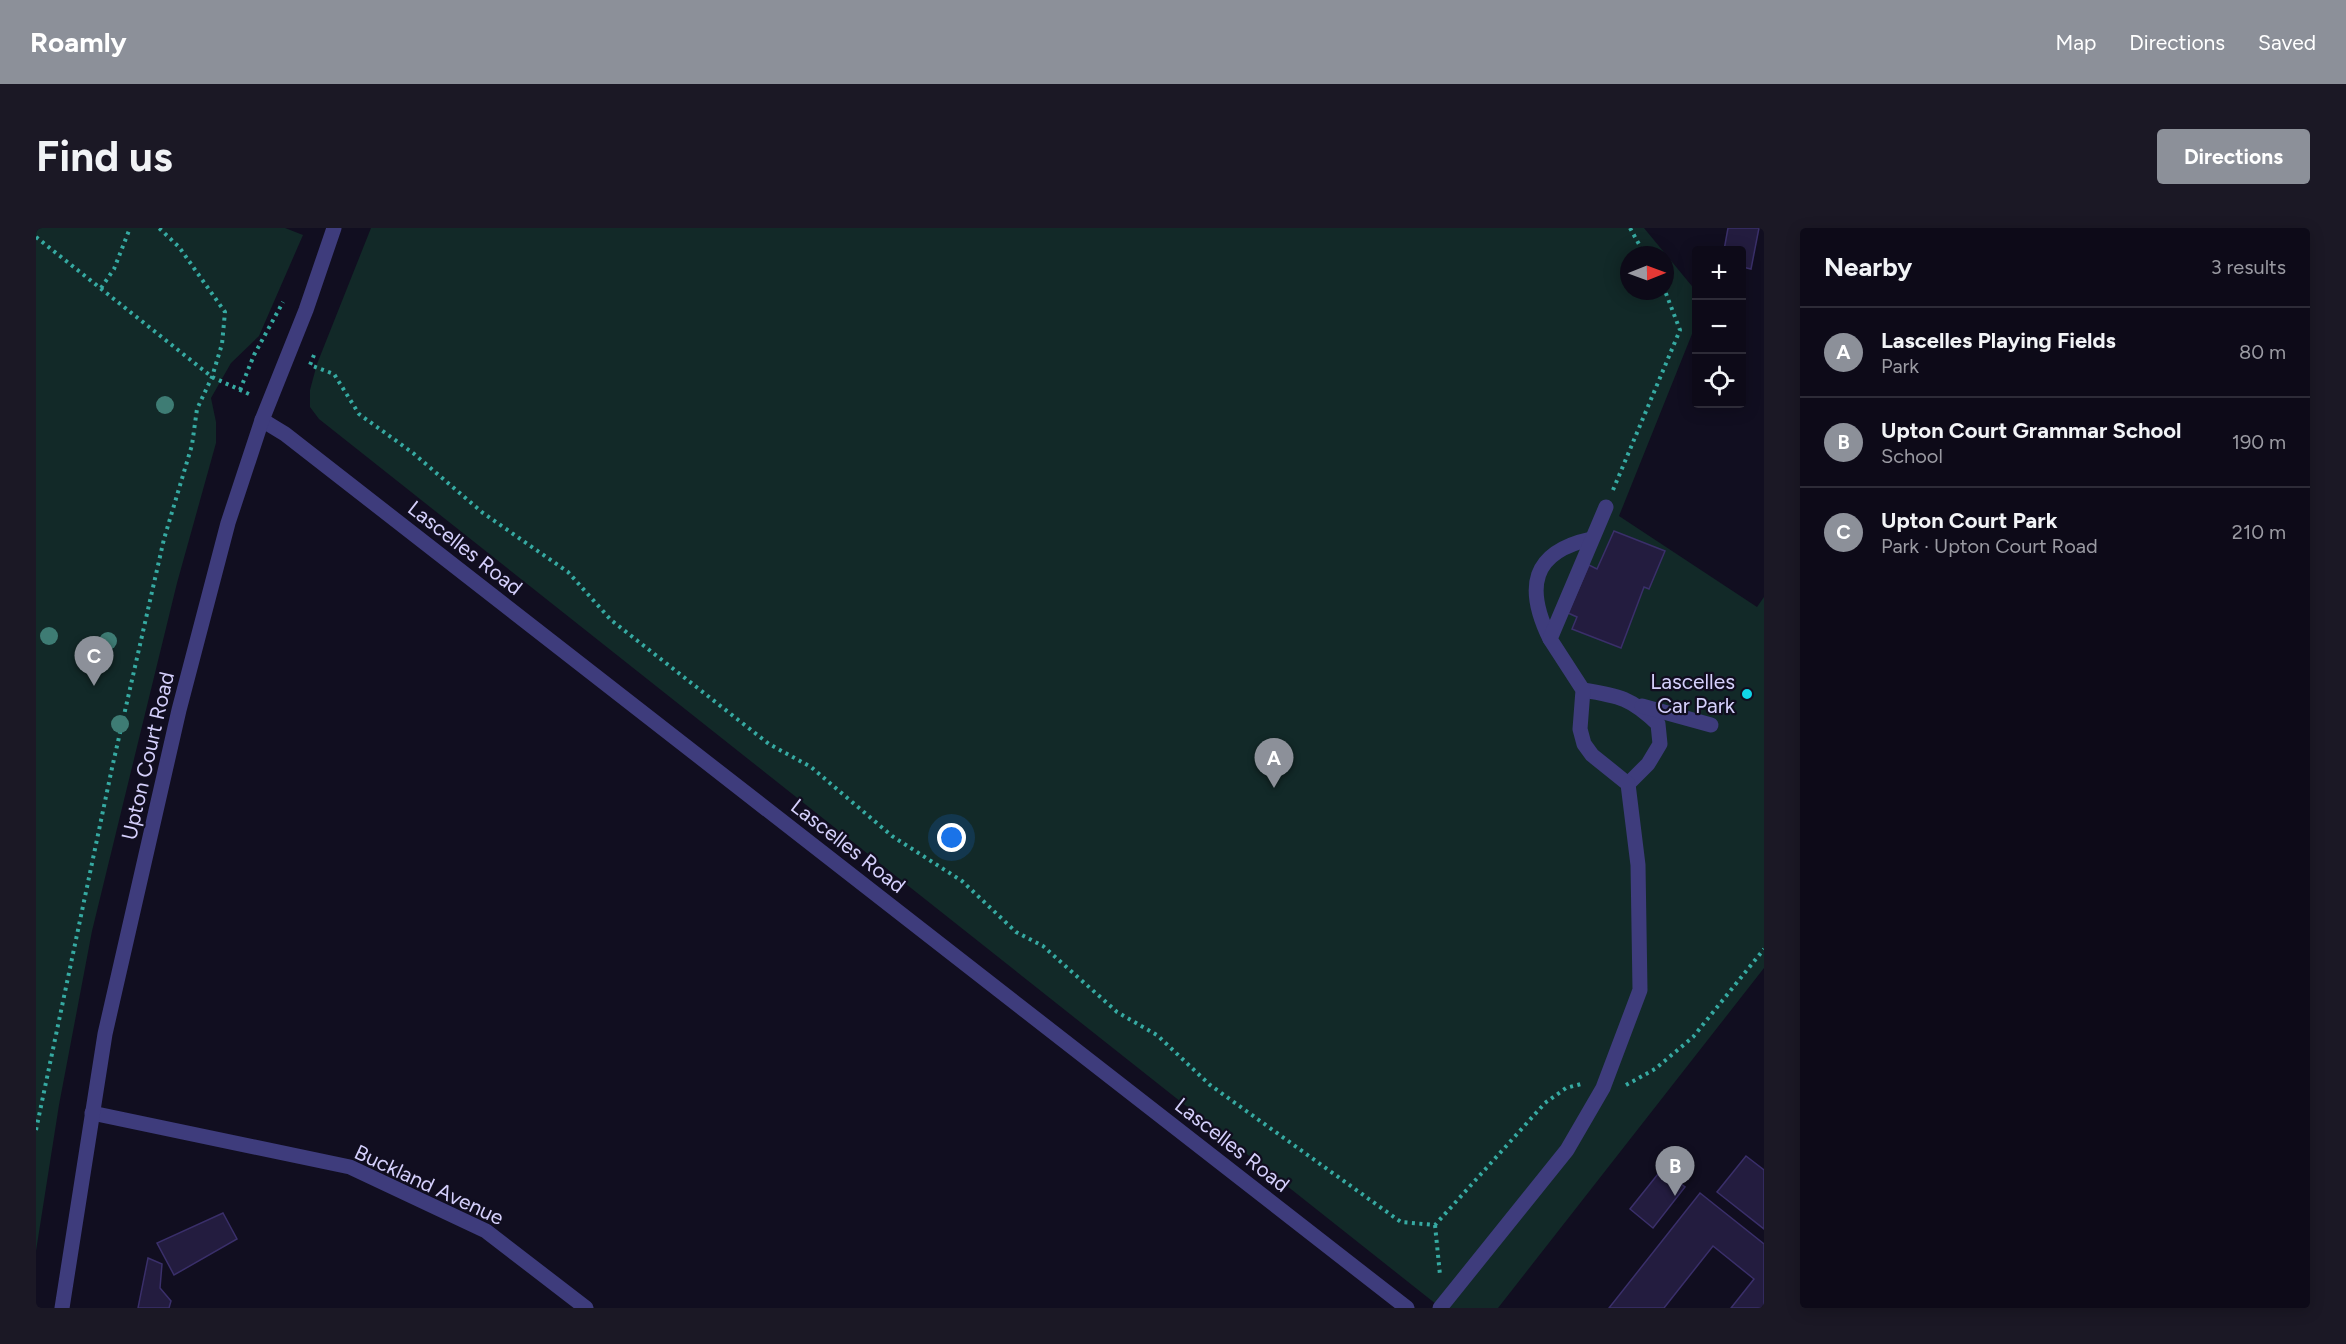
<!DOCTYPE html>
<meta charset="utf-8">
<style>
:root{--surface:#0d0a18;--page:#1b1825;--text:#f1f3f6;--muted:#9a9aa2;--line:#2d2b37;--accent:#8c9099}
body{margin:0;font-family:Figtree,sans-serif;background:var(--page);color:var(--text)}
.controls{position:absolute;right:18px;top:18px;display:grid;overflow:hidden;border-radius:6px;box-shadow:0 3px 15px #0003}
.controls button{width:54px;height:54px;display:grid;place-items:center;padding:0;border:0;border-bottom:2px solid var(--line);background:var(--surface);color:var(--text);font:30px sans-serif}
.compass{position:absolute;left:1584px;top:18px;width:54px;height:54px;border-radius:50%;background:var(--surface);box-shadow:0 3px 15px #0003;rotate:89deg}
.you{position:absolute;left:916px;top:610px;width:21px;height:21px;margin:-15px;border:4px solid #fff;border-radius:50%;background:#1a73e8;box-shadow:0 0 0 9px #1a73e833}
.badge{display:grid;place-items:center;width:39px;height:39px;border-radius:50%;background:var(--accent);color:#fff;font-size:20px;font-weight:700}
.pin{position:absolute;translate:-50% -50px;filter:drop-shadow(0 2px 3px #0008)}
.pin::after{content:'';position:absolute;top:32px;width:21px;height:18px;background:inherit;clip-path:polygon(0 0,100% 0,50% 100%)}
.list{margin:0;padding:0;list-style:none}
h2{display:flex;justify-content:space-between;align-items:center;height:78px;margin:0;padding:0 24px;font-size:26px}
h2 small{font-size:20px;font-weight:400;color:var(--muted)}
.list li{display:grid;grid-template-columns:39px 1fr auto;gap:18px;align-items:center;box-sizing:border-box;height:90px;padding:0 24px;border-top:2px solid var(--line)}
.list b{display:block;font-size:22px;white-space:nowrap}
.list p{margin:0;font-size:20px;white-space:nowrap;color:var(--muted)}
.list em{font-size:20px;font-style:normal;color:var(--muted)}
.icon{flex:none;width:33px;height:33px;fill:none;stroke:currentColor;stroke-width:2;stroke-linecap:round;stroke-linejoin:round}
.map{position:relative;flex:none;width:1728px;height:1080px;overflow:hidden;border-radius:6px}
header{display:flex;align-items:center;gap:36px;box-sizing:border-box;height:84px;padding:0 30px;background:var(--accent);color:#fff}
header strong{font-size:28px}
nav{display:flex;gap:33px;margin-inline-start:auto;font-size:21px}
.intro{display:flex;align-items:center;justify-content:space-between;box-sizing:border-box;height:144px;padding:0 36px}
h1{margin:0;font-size:42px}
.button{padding:15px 27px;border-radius:6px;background:var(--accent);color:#fff;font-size:21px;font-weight:700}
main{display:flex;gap:36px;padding:0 36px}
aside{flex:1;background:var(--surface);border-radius:6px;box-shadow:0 3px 15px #0003}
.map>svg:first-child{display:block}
.green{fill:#122928;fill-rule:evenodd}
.building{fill:#231c3f;stroke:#3a2f6a;stroke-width:1.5}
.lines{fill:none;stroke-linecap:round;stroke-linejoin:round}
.path{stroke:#36aaa2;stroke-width:4;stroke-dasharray:3 4.5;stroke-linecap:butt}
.minor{stroke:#3e3c7c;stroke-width:15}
.tree{fill:#3e7c74}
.poi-dot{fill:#10d5e8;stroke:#110e20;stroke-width:2}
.labels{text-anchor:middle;stroke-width:4.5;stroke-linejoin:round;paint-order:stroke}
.street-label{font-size:21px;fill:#d5d0fc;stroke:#110e20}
.poi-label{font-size:21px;fill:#d5d0fc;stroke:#110e20;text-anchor:end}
</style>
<header>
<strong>Roamly</strong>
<nav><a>Map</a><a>Directions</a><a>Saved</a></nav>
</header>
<div class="intro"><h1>Find us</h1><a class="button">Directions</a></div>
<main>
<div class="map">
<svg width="1728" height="1080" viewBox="0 0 1728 1080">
<rect width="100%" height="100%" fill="#110e20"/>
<g class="green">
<path d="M0,0H249L267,7L223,108L195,135L175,170L180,194V215L141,355L56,703L23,877L0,1023Z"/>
<path d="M335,0H1608L1660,63V96L1583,288L1721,379L1728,369V740L1462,1080H1405L283,191L274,179V162L281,136ZM1593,27H1629V63H1593Z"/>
</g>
<g class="building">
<path d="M1692,0H1723L1715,41L1706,39V22H1688Z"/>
<path d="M1578,303L1629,323L1613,361L1608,359L1585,420L1536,401L1541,389L1532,385L1553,337L1561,341Z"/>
<path d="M1710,928L1728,942V1001L1681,964Z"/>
<path d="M1626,941L1649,959L1617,1000L1594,981Z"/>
<path d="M1664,965L1728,1016V1080H1695L1718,1051L1677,1018L1628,1080H1573Z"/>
<path d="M187,985L201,1011L138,1047L121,1015Z"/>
<path d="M112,1030L126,1036L124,1060L135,1073L133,1080H102Z"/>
</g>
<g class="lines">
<g class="path">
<path d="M1594,0L1609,27"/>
<path d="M0,9L176,149L213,166"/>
<path d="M65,60L78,41L94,0"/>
<path d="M278,127L274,137L298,146L323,186L377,225L447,285L532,344L575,392L733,516L775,539L856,608L926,653L980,704L1007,718L1081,784L1121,807L1174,857L1365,994L1399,997L1509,875L1530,860L1545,856"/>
<path d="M204,162L218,127L247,74"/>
<path d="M1577,262L1644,102L1629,63"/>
<path d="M1590,857L1619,841L1657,809L1728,721"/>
<path d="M0,902L76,540L128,311L156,217L161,181L176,149L186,116L189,84L143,19L123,0"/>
<path d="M1399,997L1404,1047"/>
</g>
<g class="minor">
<path d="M226,192L249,206L1371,1080"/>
<path d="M1514,411C1489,360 1495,324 1555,311"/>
<path d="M1547,462C1584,468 1595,470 1622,496L1624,516L1612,536L1592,556"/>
<path d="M1606,478L1675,497"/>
<path d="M56,885L314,939L450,1003L550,1080"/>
<path d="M26,1080L69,806L143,482L192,295L226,192L270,82L298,0"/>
<path d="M1404,1080L1531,922L1567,860L1604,762L1602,637L1592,556L1556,527L1548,516L1544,501L1547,462L1514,411L1570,279"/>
</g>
</g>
<g class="tree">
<circle cx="129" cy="177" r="9"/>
<circle cx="13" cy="408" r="9"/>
<circle cx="72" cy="413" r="9"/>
<circle cx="84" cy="496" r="9"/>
</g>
<circle class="poi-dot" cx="1711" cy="466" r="6"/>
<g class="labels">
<g class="street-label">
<text transform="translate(429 320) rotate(38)" y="7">Lascelles Road</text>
<text transform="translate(112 528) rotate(-77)" y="7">Upton Court Road</text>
<text transform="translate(812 618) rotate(38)" y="7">Lascelles Road</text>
<text transform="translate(1196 917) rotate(38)" y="7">Lascelles Road</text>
<text transform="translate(393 957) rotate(25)" y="7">Buckland Avenue</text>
</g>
<g class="poi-label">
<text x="1699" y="461">Lascelles<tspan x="1699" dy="24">Car Park</tspan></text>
</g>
</g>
</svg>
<div class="controls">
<button>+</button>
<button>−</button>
<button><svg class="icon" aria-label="locate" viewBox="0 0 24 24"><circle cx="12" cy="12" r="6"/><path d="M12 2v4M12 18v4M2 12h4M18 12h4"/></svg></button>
</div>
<svg class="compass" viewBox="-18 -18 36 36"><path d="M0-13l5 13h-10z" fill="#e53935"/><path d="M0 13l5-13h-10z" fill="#9a9aa2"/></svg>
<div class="you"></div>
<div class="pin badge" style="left:1238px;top:560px">A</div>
<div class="pin badge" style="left:1639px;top:968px">B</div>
<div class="pin badge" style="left:58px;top:458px">C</div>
</div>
<aside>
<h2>Nearby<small>3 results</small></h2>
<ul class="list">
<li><span class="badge">A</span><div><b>Lascelles Playing Fields</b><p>Park</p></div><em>80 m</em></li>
<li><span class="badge">B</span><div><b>Upton Court Grammar School</b><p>School</p></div><em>190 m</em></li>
<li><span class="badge">C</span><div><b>Upton Court Park</b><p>Park · Upton Court Road</p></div><em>210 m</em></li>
</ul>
</aside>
</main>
